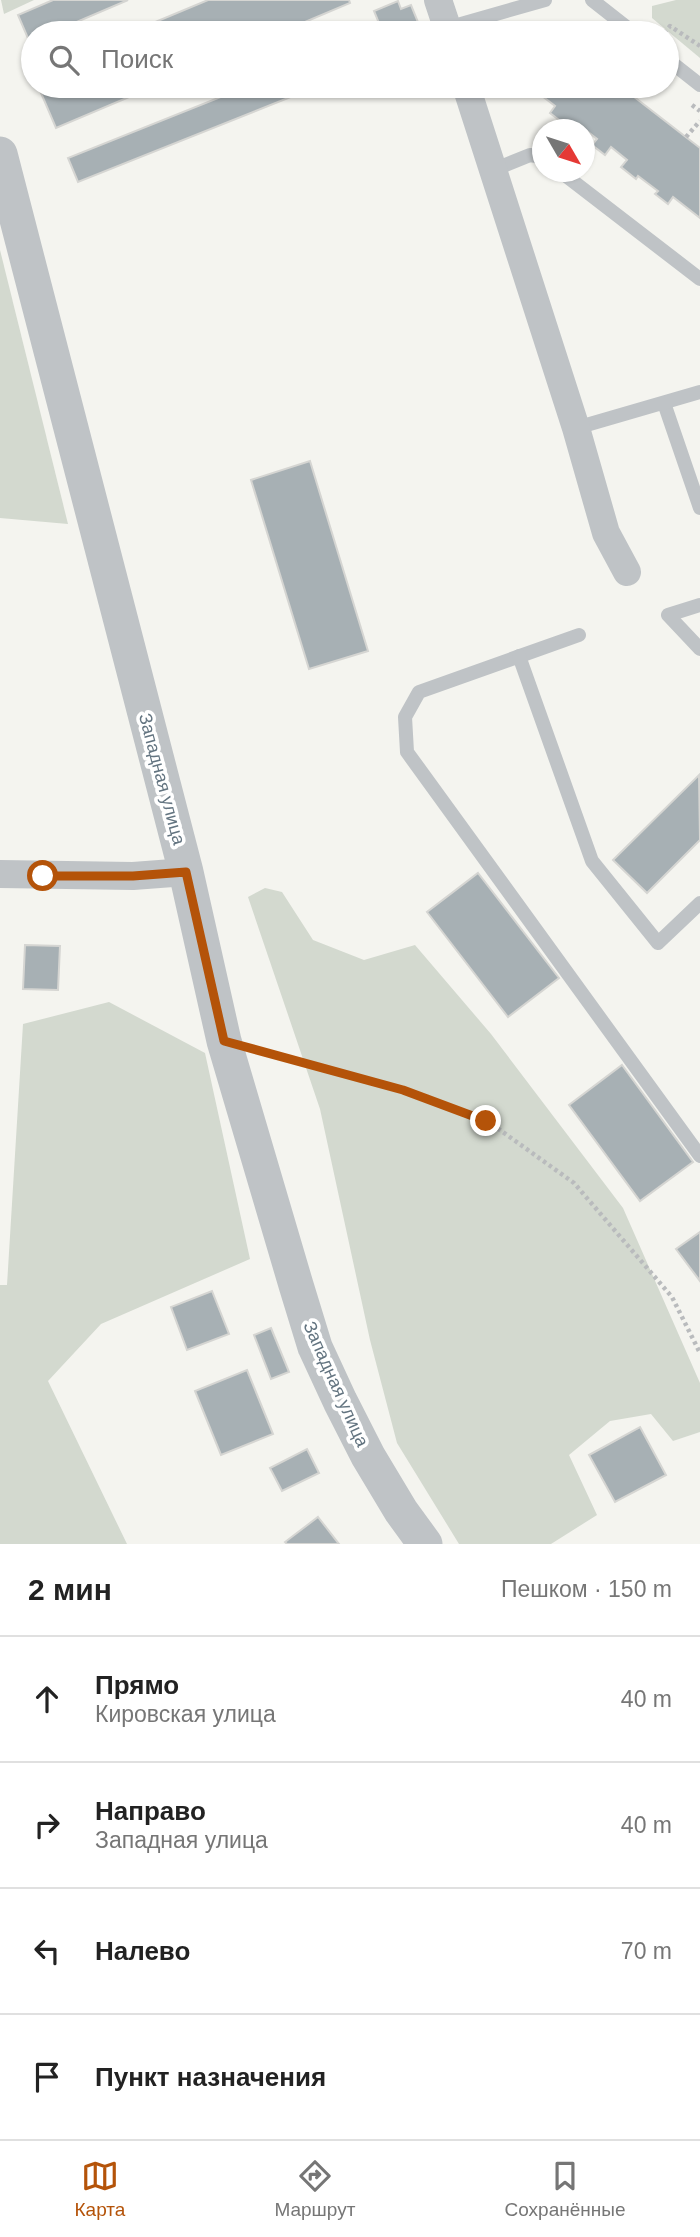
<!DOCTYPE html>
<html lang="ru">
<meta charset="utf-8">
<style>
:root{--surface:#fff;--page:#f2f2f2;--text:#222;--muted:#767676;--line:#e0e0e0;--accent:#b45309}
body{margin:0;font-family:Helvetica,sans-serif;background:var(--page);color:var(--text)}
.compass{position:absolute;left:532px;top:119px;width:63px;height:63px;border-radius:50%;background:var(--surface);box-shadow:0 2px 5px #0004;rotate:129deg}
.stop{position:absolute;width:21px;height:21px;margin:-16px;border:5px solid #b45309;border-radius:50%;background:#fff}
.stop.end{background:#b45309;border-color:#fff;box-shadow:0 2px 7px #0008}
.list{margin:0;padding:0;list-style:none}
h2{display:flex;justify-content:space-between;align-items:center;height:91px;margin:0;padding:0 28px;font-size:30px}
h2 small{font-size:23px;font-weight:400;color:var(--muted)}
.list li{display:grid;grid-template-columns:46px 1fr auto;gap:21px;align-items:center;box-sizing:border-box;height:126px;padding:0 28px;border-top:2px solid var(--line)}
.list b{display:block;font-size:26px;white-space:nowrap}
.list p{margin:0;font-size:23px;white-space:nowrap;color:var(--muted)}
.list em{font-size:23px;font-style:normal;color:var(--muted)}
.icon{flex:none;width:38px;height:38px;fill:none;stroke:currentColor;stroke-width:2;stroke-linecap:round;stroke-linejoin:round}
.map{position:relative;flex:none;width:700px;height:1544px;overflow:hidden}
.search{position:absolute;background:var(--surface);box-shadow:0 2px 5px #0004;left:21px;right:21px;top:21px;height:77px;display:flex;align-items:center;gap:18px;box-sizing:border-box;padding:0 24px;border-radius:38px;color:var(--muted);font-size:26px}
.sheet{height:595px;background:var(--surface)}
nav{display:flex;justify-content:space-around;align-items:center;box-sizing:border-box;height:98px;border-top:2px solid var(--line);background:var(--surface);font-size:19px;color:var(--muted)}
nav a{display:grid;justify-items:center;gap:4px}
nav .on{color:var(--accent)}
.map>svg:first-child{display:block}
.green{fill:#d3d9cf}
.building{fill:#a7b0b4;stroke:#d5d5d2;stroke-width:2}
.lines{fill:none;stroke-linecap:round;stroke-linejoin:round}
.path{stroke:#b9bbbd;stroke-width:4.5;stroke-dasharray:3.5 3.5;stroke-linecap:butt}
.service{stroke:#bfc3c6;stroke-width:14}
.minor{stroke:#bfc3c6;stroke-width:28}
.tertiary{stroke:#bfc3c6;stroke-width:35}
.route{stroke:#b45309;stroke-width:9}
.labels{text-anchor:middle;stroke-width:7;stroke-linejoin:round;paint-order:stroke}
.street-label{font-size:18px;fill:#637480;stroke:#fff}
</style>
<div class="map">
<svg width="700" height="1544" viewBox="0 0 700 1544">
<rect width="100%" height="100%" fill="#f4f4ef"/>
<g class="green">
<path d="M1,0H34L4,14Z"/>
<path d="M676,0H700V58L652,18V6Z"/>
<path d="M0,250L68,524L0,518Z"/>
<path d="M265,888L282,892L313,940L364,960L415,945L491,1034L623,1208L700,1383V1432L673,1441L651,1414L610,1421L569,1455L597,1515L551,1544H459L397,1443L370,1340L320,1109L248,897Z"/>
<path d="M109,1002L205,1053L250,1259L101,1324L48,1381L127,1544H0V1285H7L23,1024Z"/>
</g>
<g class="building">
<path d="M53,0H128L51,33H33V41L30,43L18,15Z"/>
<path d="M208,0H349L350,3L279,33H129Z"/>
<path d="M398,1L401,9L411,5L422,32L383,33L374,11Z"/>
<path d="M38,86H155L56,128Z"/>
<path d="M248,86H318L78,182L68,158Z"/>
<path d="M542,86H620L700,148V218L673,197L668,204L655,194L658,191L638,176L636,179L621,167L627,160L611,147L605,155L592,145L597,139L583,128L572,130L550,113L555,106L537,92Z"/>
<path d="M310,461L368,651L309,669L251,480Z"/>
<path d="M699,775L700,840L647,893L613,860Z"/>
<path d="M478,873L559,978L508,1017L427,912Z"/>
<path d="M25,945L60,946L58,990L23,989Z"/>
<path d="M622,1065L693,1162L640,1201L569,1105Z"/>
<path d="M700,1232V1281L676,1249Z"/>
<path d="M212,1291L229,1334L187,1350L171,1307Z"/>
<path d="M271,1328L289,1372L271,1379L254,1335Z"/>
<path d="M247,1370L273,1434L221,1455L195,1391Z"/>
<path d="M640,1427L666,1475L615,1502L589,1455Z"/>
<path d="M307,1449L319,1473L282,1491L270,1468Z"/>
<path d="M318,1517L339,1544H287L285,1542Z"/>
</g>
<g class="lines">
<g class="path">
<path d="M664,33L670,26L700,46"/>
<path d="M692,105L700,111"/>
<path d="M686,137L700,121"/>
<path d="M259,1050L403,1090L486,1120L574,1183L672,1297L700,1353"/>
</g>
<g class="service">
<path d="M592,0L634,33"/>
<path d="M447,28L545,0"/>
<path d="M667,59L700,85"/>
<path d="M493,170L530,155L542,157"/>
<path d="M561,172L700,279"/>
<path d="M664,403L700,508"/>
<path d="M576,428L700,392"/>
<path d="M700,605L668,615L700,649"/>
<path d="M579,635L419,692L405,717L407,752L700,1156"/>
<path d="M519,656L592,861L658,943L700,903"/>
</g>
<g class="minor">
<path d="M438,0L449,33"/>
<path d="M466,86L576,428L606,533L627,572"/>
<path d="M0,874L133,876L186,872"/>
</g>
<path class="tertiary" d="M0,154L186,872L224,1041L296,1285L315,1347L340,1401L368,1456L401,1511L425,1544"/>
</g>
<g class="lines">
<path class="route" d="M43,876H133L186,872L224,1041L403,1090L486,1121"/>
</g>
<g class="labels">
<g class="street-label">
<text transform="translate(162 779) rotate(75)" y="6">Западная улица</text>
<text transform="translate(336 1384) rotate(66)" y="6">Западная улица</text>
</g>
</g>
</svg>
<svg class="compass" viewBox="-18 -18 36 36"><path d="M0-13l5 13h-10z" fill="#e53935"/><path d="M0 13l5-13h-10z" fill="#767676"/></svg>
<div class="stop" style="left:43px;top:876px"></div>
<div class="stop end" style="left:486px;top:1121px"></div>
<div class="search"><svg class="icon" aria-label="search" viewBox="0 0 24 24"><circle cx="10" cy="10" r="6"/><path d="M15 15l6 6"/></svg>Поиск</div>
</div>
<section class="sheet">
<h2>2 мин<small>Пешком · 150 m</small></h2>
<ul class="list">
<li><svg class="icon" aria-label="ahead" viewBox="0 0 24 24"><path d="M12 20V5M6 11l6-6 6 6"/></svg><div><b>Прямо</b><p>Кировская улица</p></div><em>40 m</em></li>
<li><svg class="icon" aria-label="right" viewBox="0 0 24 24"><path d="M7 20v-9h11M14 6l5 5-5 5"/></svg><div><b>Направо</b><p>Западная улица</p></div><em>40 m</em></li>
<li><svg class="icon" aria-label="left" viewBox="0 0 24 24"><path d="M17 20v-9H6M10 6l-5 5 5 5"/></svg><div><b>Налево</b></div><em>70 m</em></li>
<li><svg class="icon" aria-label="arrive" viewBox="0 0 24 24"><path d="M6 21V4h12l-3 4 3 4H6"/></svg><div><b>Пункт назначения</b></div></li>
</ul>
</section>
<nav>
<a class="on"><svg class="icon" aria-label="map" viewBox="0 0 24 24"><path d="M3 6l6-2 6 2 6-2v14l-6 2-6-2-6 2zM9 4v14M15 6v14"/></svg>Карта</a>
<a><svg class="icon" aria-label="directions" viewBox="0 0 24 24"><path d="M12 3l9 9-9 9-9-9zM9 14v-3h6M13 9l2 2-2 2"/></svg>Маршрут</a>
<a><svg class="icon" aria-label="saved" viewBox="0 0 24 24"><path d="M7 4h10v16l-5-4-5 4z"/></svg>Сохранённые</a>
</nav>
